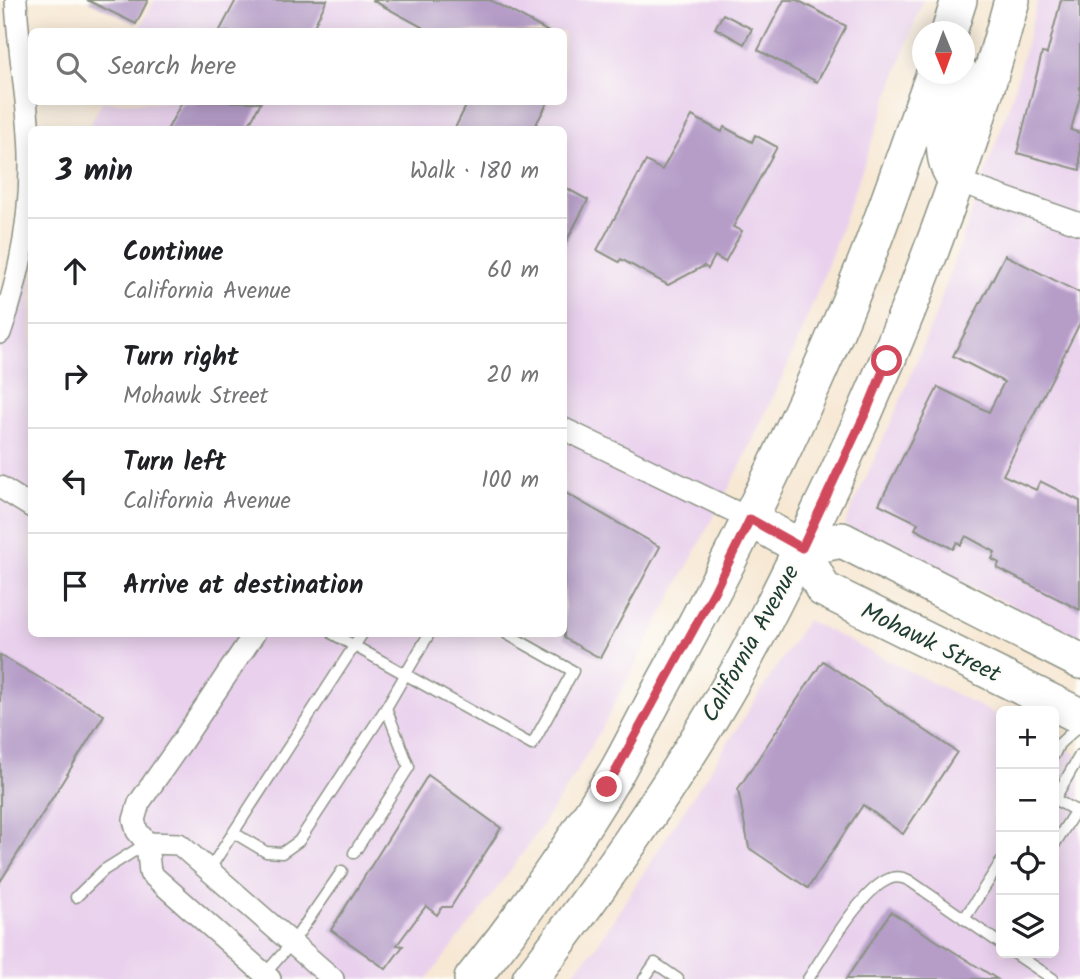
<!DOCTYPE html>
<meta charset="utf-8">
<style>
:root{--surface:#fff;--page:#f2f2f2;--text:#202124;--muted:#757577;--line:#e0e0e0}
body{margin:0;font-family:Kalam,sans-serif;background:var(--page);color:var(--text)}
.controls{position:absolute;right:21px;bottom:21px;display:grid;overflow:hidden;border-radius:10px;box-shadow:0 4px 18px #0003}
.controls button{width:63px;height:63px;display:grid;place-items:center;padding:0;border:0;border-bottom:2px solid var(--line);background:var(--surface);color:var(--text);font:35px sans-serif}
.compass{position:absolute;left:912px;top:21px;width:63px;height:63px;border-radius:50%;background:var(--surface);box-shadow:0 4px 18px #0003;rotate:179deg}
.stop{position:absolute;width:21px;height:21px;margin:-16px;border:5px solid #d1495b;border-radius:50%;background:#fff}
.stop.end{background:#d1495b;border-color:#fff;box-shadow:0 2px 7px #0008}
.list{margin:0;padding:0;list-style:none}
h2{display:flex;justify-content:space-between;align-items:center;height:91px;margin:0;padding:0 28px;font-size:30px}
h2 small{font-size:23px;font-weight:400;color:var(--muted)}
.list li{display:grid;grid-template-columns:46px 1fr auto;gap:21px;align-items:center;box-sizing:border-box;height:105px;padding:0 28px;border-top:2px solid var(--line)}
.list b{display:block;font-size:26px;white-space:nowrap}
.list p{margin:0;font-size:23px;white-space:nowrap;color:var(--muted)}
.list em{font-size:23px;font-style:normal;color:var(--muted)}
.icon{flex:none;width:38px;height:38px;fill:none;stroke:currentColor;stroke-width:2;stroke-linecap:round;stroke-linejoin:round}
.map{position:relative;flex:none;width:1080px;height:979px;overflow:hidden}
.search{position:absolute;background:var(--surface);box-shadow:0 4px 18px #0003;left:28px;top:28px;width:539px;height:77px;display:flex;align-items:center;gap:18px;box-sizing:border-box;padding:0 24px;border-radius:10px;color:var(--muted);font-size:26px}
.panel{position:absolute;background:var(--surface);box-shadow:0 4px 18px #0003;left:28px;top:126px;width:539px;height:511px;border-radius:10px}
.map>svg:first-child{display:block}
.built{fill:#e9d1ed}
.building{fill:#b59dc8}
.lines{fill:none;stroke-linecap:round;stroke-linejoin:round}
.lane-casing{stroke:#8b9284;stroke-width:13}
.street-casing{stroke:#8b9284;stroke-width:24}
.primary-casing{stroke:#8b9284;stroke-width:38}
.lane{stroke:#fff;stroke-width:10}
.street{stroke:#fff;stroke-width:21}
.primary{stroke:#fff;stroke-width:35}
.route{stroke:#d1495b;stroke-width:9}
.labels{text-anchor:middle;stroke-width:5;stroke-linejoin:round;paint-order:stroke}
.street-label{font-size:24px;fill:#1f3d34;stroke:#fdfcf7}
</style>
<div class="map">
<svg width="1080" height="979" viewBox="0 0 1080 979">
<rect width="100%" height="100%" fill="#fdfcf7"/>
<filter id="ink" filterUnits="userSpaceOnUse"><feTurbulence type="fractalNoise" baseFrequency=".0143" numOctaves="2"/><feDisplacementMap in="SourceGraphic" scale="14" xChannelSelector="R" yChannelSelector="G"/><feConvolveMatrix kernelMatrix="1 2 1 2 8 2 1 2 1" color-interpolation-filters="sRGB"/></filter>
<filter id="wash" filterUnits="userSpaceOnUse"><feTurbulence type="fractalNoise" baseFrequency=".00686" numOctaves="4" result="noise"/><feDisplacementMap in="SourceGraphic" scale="28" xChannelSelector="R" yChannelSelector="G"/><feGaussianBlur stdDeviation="1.57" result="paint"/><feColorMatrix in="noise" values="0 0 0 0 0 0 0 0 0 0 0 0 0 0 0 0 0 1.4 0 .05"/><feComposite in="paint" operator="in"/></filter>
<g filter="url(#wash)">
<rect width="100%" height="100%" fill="#f7e8d4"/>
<g class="built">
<path d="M155,0H923L822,281L787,367L741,465L602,728L568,786L526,849L479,913L427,979H0V301L31,239L32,634H564V130L88,129L102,102H564V32L138,31Z"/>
<path d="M1038,0H1080V638L844,526L897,409L934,319L1011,100Z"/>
<path d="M807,620L1001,717V953H1054V743L1080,756V979H568L595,948Z"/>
</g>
<g id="blocks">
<g class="building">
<path d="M87,0H148L136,24Z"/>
<path d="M236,0H327L311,32H219Z"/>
<path d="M372,0H490L549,32H431Z"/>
<path d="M784,0H797L846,26L817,82L758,50Z"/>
<path d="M1061,0H1080V97L1071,130L1080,133V170L1017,153L1042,53L1047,54Z"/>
<path d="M723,14L752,29L744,44L715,28Z"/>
<path d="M182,102H261L246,130H167Z"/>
<path d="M468,102H548L533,130H454Z"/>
<path d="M692,116L722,132L724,127L752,142L755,135L777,147L733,227L742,231L725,262L715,256L708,269L704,266L668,285L621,259L619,262L597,250L646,161L662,170Z"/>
<path d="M564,187L588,200L564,246Z"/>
<path d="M1005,255L1080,293V323L1003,475L1036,490L1040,481L1080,501V610L997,568L999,563L992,559L995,552L966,536L961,545L957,542L953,549L915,529L918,523L879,504L938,387L989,412L1004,382L953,356Z"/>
<path d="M564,492L660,547L600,658L564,638Z"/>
<path d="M0,655L104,715L0,882Z"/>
<path d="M823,661L957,752L903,834L863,805L808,888L749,848L738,789Z"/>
<path d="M428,775L501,828L451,907H442L437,915L426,906L397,945L403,946L386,969L331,930Z"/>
<path d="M891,912L997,979H846Z"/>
</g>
</g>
</g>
<g filter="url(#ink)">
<use href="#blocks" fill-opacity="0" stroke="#8b9284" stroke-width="2"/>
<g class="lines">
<g class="lane-casing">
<g id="lane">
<path d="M333,634L532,745L573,671L507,634"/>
<path d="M1054,755L1059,744L1080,725"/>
<path d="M1054,799L1080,813"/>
<path d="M1054,800L1080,755"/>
<path d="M234,833L266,852L282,853L299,841L386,708L429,634"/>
<path d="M1054,845L1076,810"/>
<path d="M354,853L409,767L386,708"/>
<path d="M209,870L362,634"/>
<path d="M76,897L104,870L147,843"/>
<path d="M964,919L1001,862"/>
<path d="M1014,953L1053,979"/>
<path d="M262,977L292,943L342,871"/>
<path d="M644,979L655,963L678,979"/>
<path d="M808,979C825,954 861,890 889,879C896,876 903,877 910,881L1001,944"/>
</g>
</g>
<g class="street-casing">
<g id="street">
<path d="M957,181L1080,224"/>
<path d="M0,333C20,277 31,215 30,155C29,103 18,52 16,0"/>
<path d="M564,429L750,519"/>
<path d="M0,487L32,507"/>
<path d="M254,634L181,743L139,803L134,820L137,831L147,843L150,873L270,979"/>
<path d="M147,843L179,844L333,979"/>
</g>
</g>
<g class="primary-casing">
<g id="primary">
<path d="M949,32L959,0"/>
<path d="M957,181C930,149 954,109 961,74"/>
<path d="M750,519L802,548L823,589L1080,716"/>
<path d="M802,548L842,540L1080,661"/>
<path d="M472,979C525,913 574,844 617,771C635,739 651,705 669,673C743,538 810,401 867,258C891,197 911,135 934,74"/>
<path d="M530,979C605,882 676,780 737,673C773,609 804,542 836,476C908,322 968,164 1012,0"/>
</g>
</g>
<use href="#lane" class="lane"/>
<use href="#street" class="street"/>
<use href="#primary" class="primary"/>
</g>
</g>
<g class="lines" filter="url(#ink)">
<path class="route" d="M607,787L714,592L750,519L802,548L867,410L887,361"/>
</g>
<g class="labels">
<g class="street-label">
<text transform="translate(931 642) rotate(26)" y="8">Mohawk Street</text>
<text transform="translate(750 643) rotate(-61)" y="8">California Avenue</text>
</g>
</g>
</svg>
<div class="controls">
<button>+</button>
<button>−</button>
<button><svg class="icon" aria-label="locate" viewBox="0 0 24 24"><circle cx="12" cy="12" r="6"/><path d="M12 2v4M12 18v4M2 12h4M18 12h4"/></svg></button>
<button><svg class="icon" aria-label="layers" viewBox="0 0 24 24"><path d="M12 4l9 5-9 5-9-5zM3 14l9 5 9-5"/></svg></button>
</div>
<svg class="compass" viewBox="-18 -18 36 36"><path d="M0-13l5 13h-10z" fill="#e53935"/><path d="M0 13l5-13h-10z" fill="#757577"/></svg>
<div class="stop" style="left:887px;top:361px"></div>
<div class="stop end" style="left:607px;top:787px"></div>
<div class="search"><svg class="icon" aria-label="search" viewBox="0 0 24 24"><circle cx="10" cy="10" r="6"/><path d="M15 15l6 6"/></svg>Search here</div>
<section class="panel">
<h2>3 min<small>Walk · 180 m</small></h2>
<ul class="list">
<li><svg class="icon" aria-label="ahead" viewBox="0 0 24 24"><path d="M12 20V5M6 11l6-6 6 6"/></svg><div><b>Continue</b><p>California Avenue</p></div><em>60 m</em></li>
<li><svg class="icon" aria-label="right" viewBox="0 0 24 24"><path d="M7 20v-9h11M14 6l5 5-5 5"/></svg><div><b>Turn right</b><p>Mohawk Street</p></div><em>20 m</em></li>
<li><svg class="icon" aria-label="left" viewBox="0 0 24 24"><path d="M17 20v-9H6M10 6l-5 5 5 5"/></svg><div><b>Turn left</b><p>California Avenue</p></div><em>100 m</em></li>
<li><svg class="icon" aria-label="arrive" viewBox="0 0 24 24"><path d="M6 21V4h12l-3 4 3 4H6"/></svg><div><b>Arrive at destination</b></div></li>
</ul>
</section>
</div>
